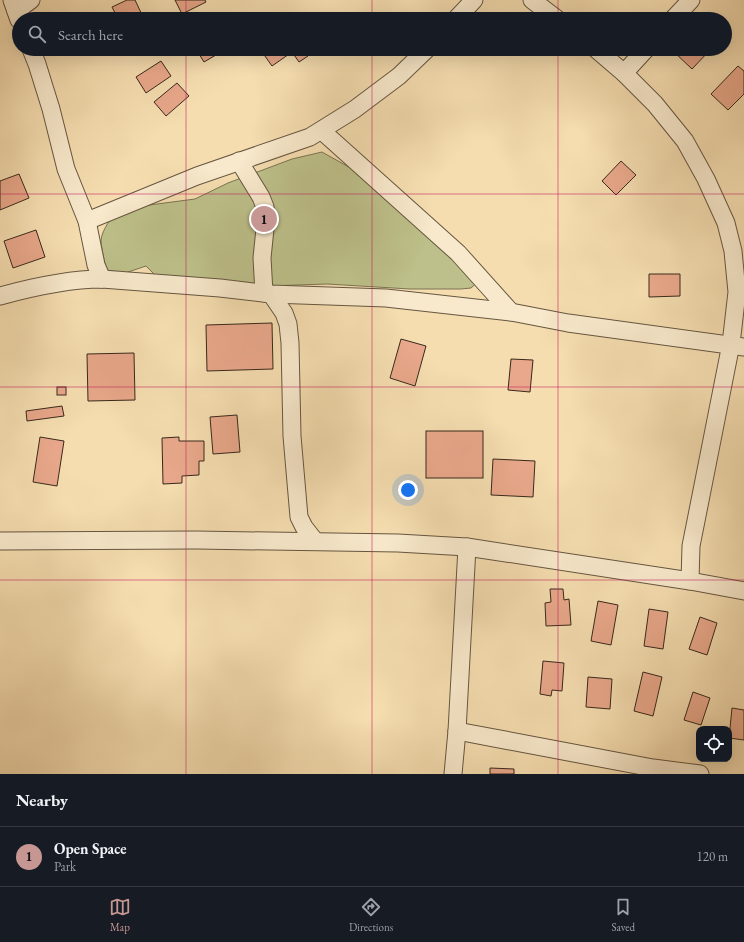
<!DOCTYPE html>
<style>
:root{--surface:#171b24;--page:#242831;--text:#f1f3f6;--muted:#9ea1a6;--line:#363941;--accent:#c59692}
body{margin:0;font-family:"EB Garamond",serif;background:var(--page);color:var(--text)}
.controls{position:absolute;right:12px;bottom:12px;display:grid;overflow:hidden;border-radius:8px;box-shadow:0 4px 16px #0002}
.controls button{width:36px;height:36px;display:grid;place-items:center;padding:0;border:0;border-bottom:1px solid var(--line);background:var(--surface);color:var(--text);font:20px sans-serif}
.you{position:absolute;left:408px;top:490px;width:14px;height:14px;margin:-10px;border:3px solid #fff;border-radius:50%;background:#1a73e8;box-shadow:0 0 0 6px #1a73e833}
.badge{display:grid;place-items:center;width:26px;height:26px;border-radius:50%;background:var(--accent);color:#111;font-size:13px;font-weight:700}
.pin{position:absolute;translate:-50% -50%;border:2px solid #fff;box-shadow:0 1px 4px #0006}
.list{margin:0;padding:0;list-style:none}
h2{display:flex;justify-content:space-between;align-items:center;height:52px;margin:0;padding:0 16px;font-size:17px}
h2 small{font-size:13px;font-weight:400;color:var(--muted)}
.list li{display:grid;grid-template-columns:26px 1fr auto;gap:12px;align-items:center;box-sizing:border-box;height:60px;padding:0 16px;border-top:1px solid var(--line)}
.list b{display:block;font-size:15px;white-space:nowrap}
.list p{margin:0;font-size:13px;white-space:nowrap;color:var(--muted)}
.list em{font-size:13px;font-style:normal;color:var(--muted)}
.icon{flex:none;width:22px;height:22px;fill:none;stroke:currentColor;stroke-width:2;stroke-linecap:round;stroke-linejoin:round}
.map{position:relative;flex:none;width:744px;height:774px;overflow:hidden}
.search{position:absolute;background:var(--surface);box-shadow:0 4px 16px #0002;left:12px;right:12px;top:12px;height:44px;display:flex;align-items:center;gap:10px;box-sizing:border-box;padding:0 14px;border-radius:22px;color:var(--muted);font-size:15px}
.sheet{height:112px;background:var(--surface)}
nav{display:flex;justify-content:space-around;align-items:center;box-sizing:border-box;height:56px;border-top:1px solid var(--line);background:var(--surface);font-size:11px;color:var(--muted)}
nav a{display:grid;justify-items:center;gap:2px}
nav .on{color:var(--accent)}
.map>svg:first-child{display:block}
.green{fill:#bdc08a;stroke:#7a7452}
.building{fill:#e9a88b;stroke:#37291b}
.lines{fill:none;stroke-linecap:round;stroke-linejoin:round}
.minor-casing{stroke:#665640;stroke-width:19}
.minor{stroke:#f8e9cc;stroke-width:17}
.grid{fill:none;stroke:#c2185b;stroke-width:1;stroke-opacity:0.55}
</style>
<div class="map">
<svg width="744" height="774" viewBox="0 0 744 774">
<rect width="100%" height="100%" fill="#f5ddb0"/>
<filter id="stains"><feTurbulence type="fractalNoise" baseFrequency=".005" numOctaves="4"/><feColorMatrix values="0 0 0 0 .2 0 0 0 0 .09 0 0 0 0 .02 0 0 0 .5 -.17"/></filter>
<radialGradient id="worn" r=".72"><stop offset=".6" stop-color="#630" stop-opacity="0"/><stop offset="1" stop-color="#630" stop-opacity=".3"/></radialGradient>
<path class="green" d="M322,152L379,184L480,280L471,288L461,289H410L327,284L268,286L165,285L146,266L125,273L106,270C105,262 101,248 101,240C102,230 112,216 119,209L195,199L228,183L292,159Z"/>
<g class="building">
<path d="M127,0H135L144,19H118L112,7Z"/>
<path d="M175,0H205L206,2L182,14Z"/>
<path d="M196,49H226L204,62Z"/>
<path d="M260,49H303L308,56L299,62L292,52L272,66Z"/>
<path d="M675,49H711L692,69L673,51Z"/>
<path d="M161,61L171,76L146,93L136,77Z"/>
<path d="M738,66L744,71V94L728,110L711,94Z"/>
<path d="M177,83L189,96L166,116L154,102Z"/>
<path d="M621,161L636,175L616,195L602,181Z"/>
<path d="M19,174L29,198L0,210V181Z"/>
<path d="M36,230L45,257L13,268L4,241Z"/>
<path d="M649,274H680V296L649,297Z"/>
<path d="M272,323L273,369L207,371L206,325Z"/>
<path d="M401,339L426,346L415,386L390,378Z"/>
<path d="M134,353L135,400L88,401L87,354Z"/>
<path d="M511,359L533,360L530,392L508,390Z"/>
<rect x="57" y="387" width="9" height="8"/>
<path d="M62,406L64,416L27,421L26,411Z"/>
<path d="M237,415L240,452L213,454L210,417Z"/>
<rect x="426" y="431" width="57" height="47"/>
<path d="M40,437L64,441L57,486L33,482Z"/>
<path d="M179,437V441H204V461H199V475L182,476V483L163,484L162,438Z"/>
<path d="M493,459L535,461L533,497L491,495Z"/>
<path d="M550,589H563L564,600L569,599L571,625L546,626L545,603L551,602Z"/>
<path d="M598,601L618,605L611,645L591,641Z"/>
<path d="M649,609L668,612L663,649L644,646Z"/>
<path d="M700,617L717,623L707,655L689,649Z"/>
<path d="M543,661L564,663L562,691L552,690L551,696L540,694Z"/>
<path d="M643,672L662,677L653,716L634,711Z"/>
<path d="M588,677L612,679L610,709L586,707Z"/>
<path d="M693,692L710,698L701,725L684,720Z"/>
<path d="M732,708L744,710V740L729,738Z"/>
<path d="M490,768L514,769V774H490Z"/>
</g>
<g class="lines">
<g class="minor-casing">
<g id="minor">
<path d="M12,0L19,20"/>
<path d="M532,0L557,19"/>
<path d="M16,11L31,0"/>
<path d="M456,19L474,0"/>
<path d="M673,19L691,0"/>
<path d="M31,49L37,64L51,109L66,169L87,221L96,265L102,279"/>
<path d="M596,49L624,73L655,104L685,141L706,179L726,223L733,251L737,292L731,344L691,546L690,581"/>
<path d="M624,73L646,49"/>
<path d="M322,131L458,253L511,312L568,323L744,347"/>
<path d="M239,161L261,197L265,207L266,219L262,258L264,293"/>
<path d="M87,221L197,176L310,137L355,109L399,76L427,49"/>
<path d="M271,294L284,313L288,324L290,343L292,436L299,517L304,527L315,541"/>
<path d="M0,296C33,287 68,279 102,279L220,288L271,294L386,298L511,312"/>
<path d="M0,541L196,540L398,543L467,547L690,581L744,591"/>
<path d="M457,731L653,768L700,774"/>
<path d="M453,774L457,731L467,547"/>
</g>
</g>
<use href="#minor" class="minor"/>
</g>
<path class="grid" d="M186,0V19M372,0V19M558,0V19M186,49V774M372,49V774M558,49V774M0,194H744M0,387H744M0,580H744"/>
<rect width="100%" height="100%" filter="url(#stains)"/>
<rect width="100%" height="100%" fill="url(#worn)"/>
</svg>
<div class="controls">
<button><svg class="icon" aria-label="locate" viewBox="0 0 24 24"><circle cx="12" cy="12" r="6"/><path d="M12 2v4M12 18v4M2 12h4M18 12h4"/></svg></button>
</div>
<div class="you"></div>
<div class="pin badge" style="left:264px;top:219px">1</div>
<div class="search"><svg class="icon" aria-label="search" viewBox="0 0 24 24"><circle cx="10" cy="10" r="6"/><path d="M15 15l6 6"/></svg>Search here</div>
</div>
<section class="sheet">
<h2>Nearby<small></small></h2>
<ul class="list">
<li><span class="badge">1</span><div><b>Open Space</b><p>Park</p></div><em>120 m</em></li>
</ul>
</section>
<nav>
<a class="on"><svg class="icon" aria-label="map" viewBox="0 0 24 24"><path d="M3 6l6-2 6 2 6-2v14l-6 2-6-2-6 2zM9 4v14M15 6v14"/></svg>Map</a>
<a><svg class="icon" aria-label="directions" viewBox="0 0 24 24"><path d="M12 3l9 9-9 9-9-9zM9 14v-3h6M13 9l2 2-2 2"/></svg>Directions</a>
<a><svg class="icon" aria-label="saved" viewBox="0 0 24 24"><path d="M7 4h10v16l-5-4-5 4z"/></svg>Saved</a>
</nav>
